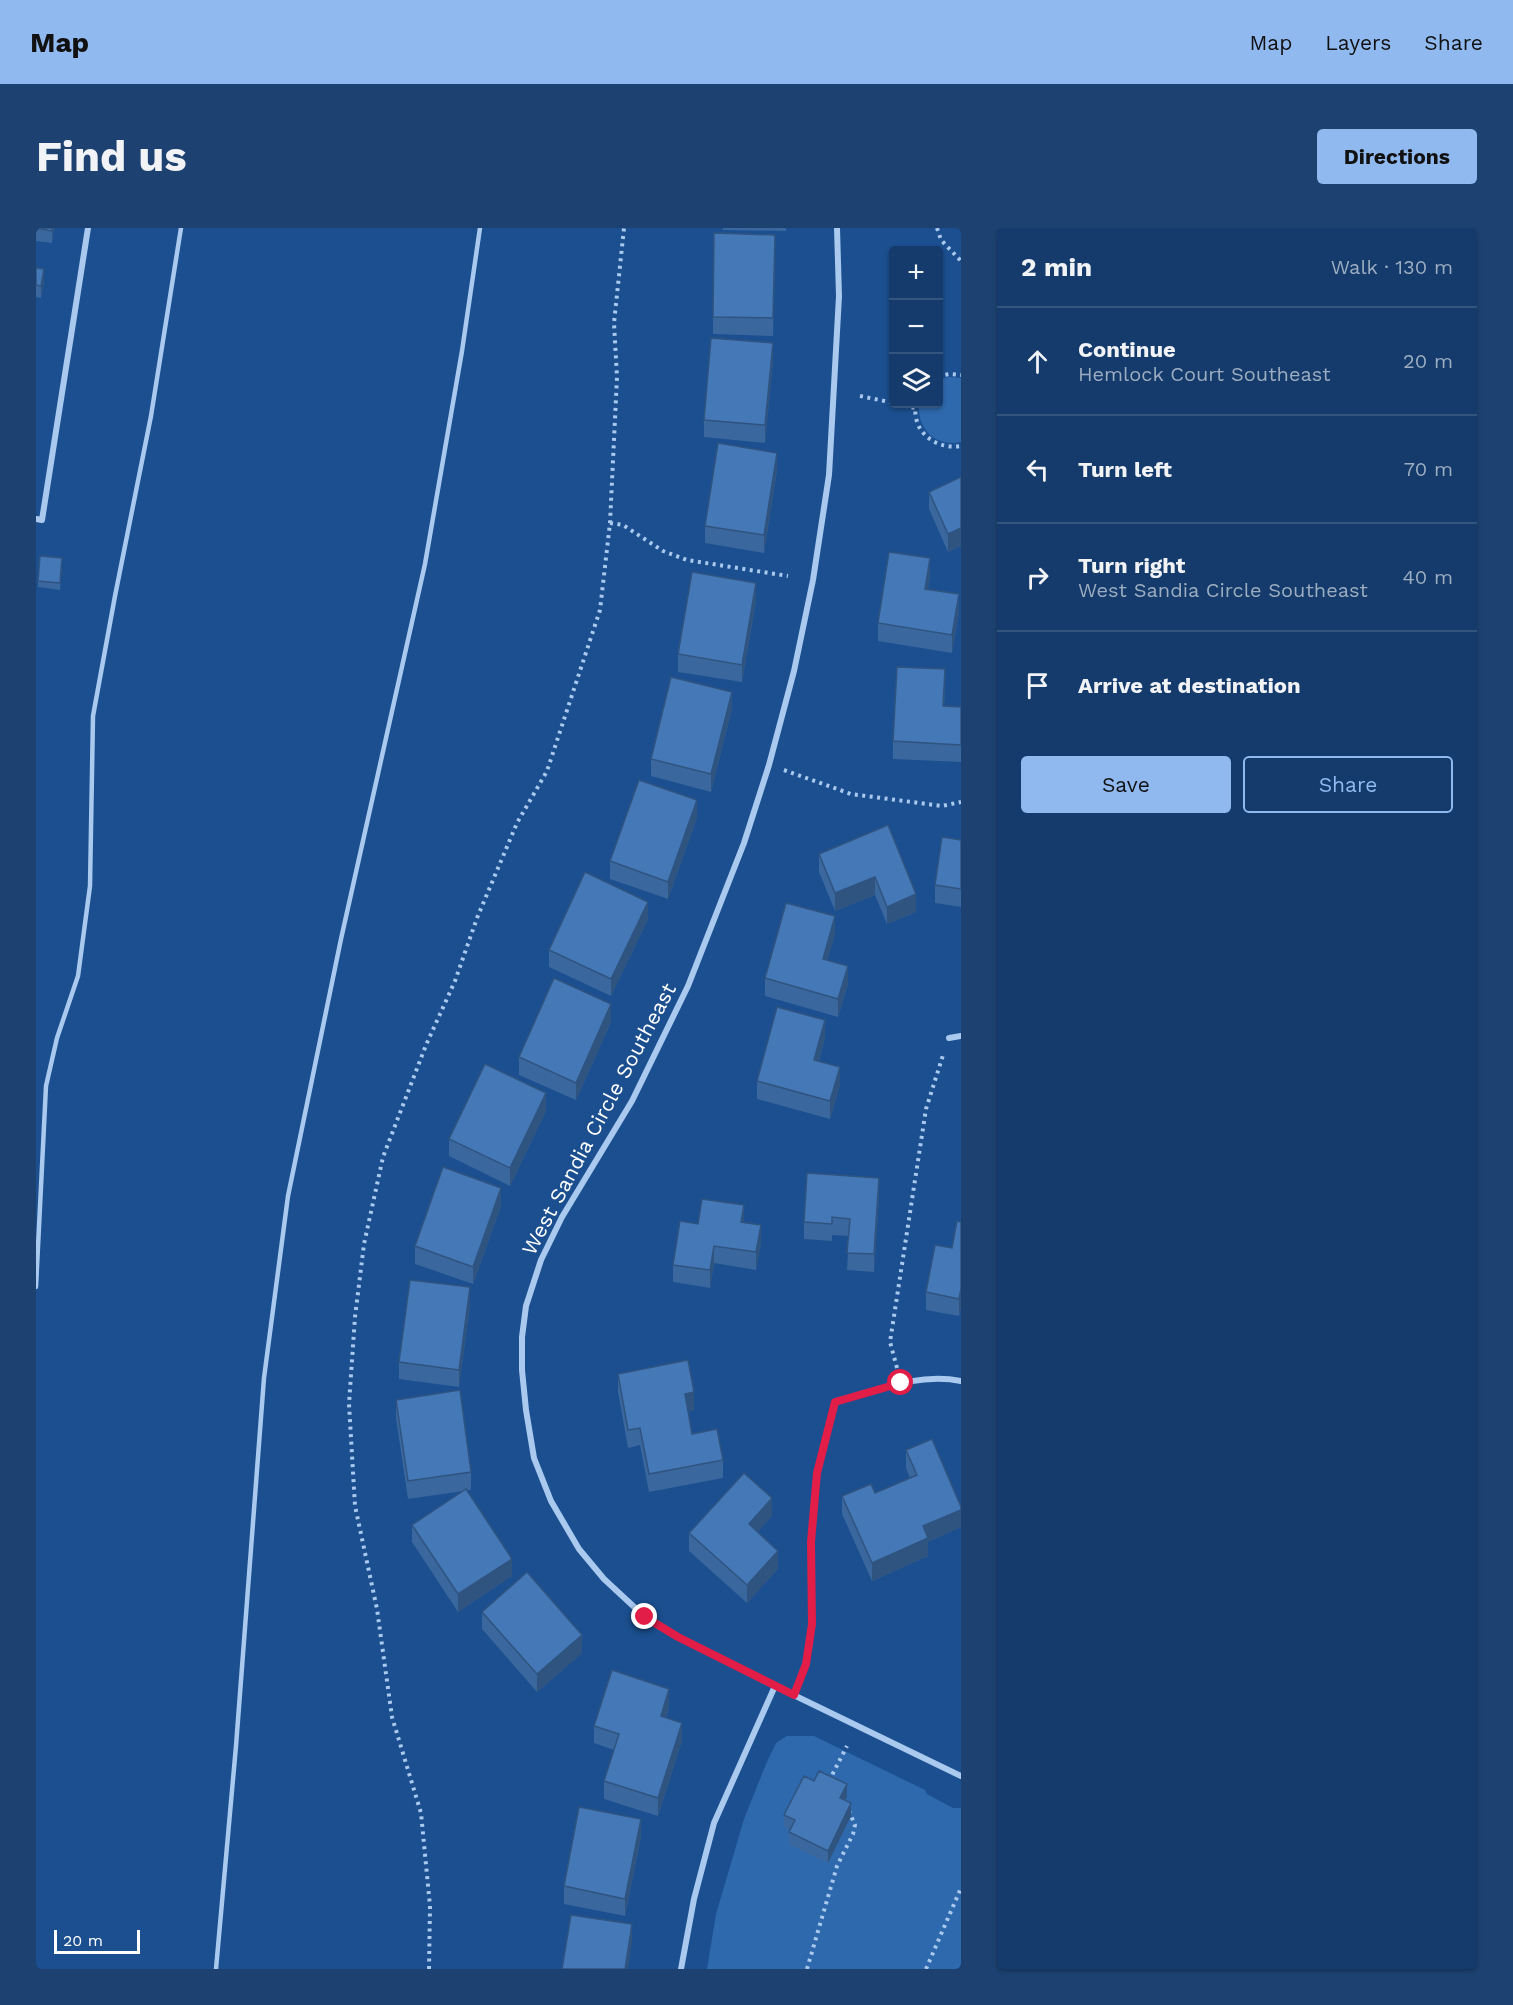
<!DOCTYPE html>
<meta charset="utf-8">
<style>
:root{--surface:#143b6b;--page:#1d4271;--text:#f1f3f6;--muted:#9dadc1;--line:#33557e;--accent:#90b9f0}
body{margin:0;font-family:"Work Sans",sans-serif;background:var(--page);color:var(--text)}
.controls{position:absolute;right:18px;top:18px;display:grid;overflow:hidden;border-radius:6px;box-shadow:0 2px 4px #0004}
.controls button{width:54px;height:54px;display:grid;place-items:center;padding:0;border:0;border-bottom:2px solid var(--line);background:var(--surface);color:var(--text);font:30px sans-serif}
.scale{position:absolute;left:18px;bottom:15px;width:86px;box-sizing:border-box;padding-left:6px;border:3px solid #fff;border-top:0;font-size:16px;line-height:21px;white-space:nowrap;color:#fff;-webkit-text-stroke:4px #1b4f8f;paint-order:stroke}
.stop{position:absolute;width:18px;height:18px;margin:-14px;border:4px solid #e11d48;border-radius:50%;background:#fff}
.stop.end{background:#e11d48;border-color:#fff;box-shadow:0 2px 6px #0008}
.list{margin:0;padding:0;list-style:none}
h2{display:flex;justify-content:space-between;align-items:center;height:78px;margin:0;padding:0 24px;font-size:26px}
h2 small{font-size:20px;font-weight:400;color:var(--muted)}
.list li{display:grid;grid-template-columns:39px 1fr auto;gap:18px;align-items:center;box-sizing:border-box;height:108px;padding:0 24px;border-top:2px solid var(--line)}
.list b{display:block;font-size:22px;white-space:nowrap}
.list p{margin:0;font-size:20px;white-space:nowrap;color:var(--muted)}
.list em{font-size:20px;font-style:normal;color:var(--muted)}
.actions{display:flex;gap:12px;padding:18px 24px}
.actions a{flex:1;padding:14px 0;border:2px solid var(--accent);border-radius:6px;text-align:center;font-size:21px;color:var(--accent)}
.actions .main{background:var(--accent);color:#111}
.icon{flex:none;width:33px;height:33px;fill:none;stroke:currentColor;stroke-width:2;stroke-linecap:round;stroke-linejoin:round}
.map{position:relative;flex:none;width:925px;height:1741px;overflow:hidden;border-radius:6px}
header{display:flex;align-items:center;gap:36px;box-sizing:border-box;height:84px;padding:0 30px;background:var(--accent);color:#111}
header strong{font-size:28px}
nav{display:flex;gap:33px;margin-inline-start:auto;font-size:21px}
.intro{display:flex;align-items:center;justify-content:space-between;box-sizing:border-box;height:144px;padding:0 36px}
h1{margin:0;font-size:42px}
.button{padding:15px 27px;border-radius:6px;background:var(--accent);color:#111;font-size:21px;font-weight:700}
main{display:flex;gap:36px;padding:0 36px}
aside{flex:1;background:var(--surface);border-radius:6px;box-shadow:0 2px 4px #0004}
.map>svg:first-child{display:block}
.green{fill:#2e69ad}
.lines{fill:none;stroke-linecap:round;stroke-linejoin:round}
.path{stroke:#a9c9ee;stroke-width:4;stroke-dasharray:3 4.5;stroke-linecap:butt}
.lane{stroke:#a9c9ee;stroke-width:4.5}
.street{stroke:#a9c9ee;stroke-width:6}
.wall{fill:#3a679d}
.shaded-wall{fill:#305480}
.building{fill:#4478b7;stroke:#305480;stroke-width:1.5}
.route{stroke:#e11d48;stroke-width:8}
.labels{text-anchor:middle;stroke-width:4.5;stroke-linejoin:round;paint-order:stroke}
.street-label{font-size:21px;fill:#fff;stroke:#1b4f8f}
</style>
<header>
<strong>Map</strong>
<nav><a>Map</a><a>Layers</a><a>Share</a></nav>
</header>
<div class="intro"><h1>Find us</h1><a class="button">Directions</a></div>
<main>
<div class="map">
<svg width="925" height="1741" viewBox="0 0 925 1741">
<rect width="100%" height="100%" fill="#1b4f8f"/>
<g class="green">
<path d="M914,149L925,150V214C899,219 881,201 883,176H902L903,151Z"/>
<path d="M751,1508H778L889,1562L891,1566L917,1580H925V1741H671L680,1686L708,1591L730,1536L740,1515Z"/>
</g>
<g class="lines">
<g class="path">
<path d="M901,0L905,12L925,33"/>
<path d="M902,148L914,146L925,147"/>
<path d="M824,168L858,175"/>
<path d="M861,176L879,180"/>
<path d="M880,176C875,203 899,222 925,218"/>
<path d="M574,295L587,297L627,323L651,332L752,348"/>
<path d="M748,542L815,566L906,578L925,574"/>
<path d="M861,1140L854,1114L890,881L908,824"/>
<path d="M763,1452L770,1436L776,1396L775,1314L781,1245L795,1190"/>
<path d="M793,1553L811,1518"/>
<path d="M393,1741L394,1678L385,1585L356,1489L341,1381L319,1278L313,1176L319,1089L328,1016L347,929L390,817L419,753L441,690L481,595L511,543L564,382L574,295L581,149L578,95L588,0"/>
<path d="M771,1741L801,1638L817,1606L819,1597L813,1583"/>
<path d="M890,1741L925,1660"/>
</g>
<g class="lane">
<path d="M0,1059L10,858L21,810L42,748L54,658L57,488L79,368L115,188L145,0"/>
<path d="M180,1741L200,1518L228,1150L252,968L305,711L389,336L426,123L444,0"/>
</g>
<g class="street">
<path d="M801,0L803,68L793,247L777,352L758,443L733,537L708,615L652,758L596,873L526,989L505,1032L490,1078L486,1109V1142L490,1182L498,1230L515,1273L543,1321L568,1351L609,1389L642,1409L739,1458L925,1548"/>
<path d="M0,291L6,292L52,0"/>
<path d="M913,810L925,808"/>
<path d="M799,1174C839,1163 883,1144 925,1153"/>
<path d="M645,1741L658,1671L678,1595L739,1458"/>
</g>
</g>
<g class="wall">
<path d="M0,0H18L16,15L0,13Z"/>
<path d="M687,0H750V3L687,2Z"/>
<path d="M739,25L737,108L677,106V89Z"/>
<path d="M0,40L8,53L5,70L0,69Z"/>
<path d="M737,133L729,215L668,209V192Z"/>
<path d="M741,242L728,325L669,315V298Z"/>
<path d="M925,249V318L912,324L893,281V264Z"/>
<path d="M26,337L24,362L2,359V353Z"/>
<path d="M894,348L892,361L923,384L916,425L842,413V395Z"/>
<path d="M720,373L706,454L642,444V426Z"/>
<path d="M909,459L908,478L925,479V534L857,531V513Z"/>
<path d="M696,481L675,564L615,548V531Z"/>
<path d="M661,590L632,671L574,651V633Z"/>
<path d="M852,597L880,684L851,696L839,667L799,683L783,644V626Z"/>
<path d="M925,612V679L899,675V657Z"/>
<path d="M612,691L575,768L513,739V722Z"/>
<path d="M799,706L791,732L812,756L802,789L729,768V750Z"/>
<path d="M575,794L540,872L483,847V829Z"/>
<path d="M789,810L783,833L804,857L794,891L721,871V853Z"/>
<path d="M510,883L474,958L413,928V911Z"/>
<path d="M843,968L838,1044L811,1042L813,1008L796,1007V1013L768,1011V994Z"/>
<path d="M465,978L437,1056L379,1036V1018Z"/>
<path d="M708,994L725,1015L720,1042L678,1035L674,1060L637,1054V1037L662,996Z"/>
<path d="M925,994V1079L923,1088L890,1082V1064L916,1020Z"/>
<path d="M434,1077L423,1159L363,1151V1134Z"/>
<path d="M582,1146L658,1182L652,1183L656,1206L687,1232V1250L613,1264L604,1217L592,1220L582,1164Z"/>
<path d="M360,1172L435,1244V1262H431L476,1348L422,1384L376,1314V1297L428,1263L372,1271L360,1190Z"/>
<path d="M870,1222L925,1279V1299L892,1314V1328L836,1353L806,1286V1268L839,1265L874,1250L870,1240Z"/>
<path d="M736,1288L721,1304L742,1341L711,1375L653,1323V1305Z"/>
<path d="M446,1384L546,1425L501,1464L446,1401Z"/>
<path d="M633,1479L630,1490L646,1513L622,1588L568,1571V1553L578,1522L558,1515V1498Z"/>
<path d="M811,1569L809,1572L815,1588L792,1635L753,1616V1604L754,1602L748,1599V1587Z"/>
<path d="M605,1609L589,1688L528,1676V1658Z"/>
</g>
<g class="shaded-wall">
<path d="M16,0H18L16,15Z"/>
<path d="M8,41V53L5,70V58Z"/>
<path d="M737,115V133L729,215V197Z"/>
<path d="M741,225V242L728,325V307Z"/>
<path d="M925,300V318L912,324V306Z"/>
<path d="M894,330V348L889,378V361Z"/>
<path d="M720,355V373L706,454V437Z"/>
<path d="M923,366V384L916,425V407Z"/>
<path d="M909,441V459L907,496V478Z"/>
<path d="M696,464V481L675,564V546Z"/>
<path d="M661,572V590L632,671V654Z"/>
<path d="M839,649V667L799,683V665Z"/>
<path d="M880,666V684L851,696V679Z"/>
<path d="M612,674V691L575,768V751Z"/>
<path d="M799,688V706L787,749V731Z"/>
<path d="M812,738V756L802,789V771Z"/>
<path d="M575,776V794L540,872V855Z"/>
<path d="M789,792V810L778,849V832Z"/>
<path d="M804,839V857L794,891V873Z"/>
<path d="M510,865V883L474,958V940Z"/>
<path d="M843,950V968L838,1044V1026Z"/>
<path d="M465,960V978L437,1056V1039Z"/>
<path d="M708,977V995L705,994Z"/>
<path d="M725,997V1015L720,1042V1024Z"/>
<path d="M678,1018V1035L674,1060V1042Z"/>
<path d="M434,1059V1077L423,1159V1142Z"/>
<path d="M925,1061V1079L923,1088V1071Z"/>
<path d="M658,1164V1182L649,1184V1166Z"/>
<path d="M736,1270V1288L713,1314V1296Z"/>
<path d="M925,1282V1299L892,1314V1328L836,1353V1335L887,1298Z"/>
<path d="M742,1323V1341L711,1375V1357Z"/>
<path d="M476,1331V1348L422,1384V1366Z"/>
<path d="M546,1407V1425L501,1464V1446Z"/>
<path d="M633,1461V1479L625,1506V1488Z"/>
<path d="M646,1495V1513L622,1588V1570Z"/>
<path d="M811,1556V1569L804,1582V1570Z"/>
<path d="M815,1575V1588L792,1635V1623Z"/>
<path d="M605,1591V1609L589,1688V1671Z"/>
<path d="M596,1696V1714L592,1741H589Z"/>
</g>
<g class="building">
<path d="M0,0H16V3Z"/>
<path d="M678,5L739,7L737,90L677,89Z"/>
<path d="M0,40L8,41L5,58L0,57Z"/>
<path d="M675,110L737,115L729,197L668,192Z"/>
<path d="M682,215L741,225L728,307L669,298Z"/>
<path d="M925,249V300L912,306L893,264Z"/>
<path d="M853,324L894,330L889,361L923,366L916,407L842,395Z"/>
<path d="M4,328L26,330L24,355L2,353Z"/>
<path d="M656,344L720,355L706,437L642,426Z"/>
<path d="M861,439L909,441L907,478L925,479V517L857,513Z"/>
<path d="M635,449L696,464L675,546L615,531Z"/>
<path d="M603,552L661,572L632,654L574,633Z"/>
<path d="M852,597L880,666L851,679L839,649L799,665L783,626Z"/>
<path d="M906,609L925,612V661L899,657Z"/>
<path d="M549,644L612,674L575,751L513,722Z"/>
<path d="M750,675L799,688L787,731L812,738L802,771L729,750Z"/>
<path d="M518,750L575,776L540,855L483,829Z"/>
<path d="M741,779L789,792L778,832L804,839L794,873L721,853Z"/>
<path d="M449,836L510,865L474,940L413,911Z"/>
<path d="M407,939L465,960L437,1039L379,1018Z"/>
<path d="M771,945L843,950L838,1026L811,1025L814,991L796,989V996L768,994Z"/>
<path d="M666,971L708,977L705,994L725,997L720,1024L678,1018L674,1042L637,1037L644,993L662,996Z"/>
<path d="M921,993L925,994V1061L923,1071L890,1064L899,1017L916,1020Z"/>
<path d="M374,1052L434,1059L423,1142L363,1134Z"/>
<path d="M652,1132L658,1164L649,1166L656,1206L681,1201L687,1232L613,1246L604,1200L592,1202L582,1146Z"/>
<path d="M424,1162L435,1244L372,1253L360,1172Z"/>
<path d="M896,1211L925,1279V1282L887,1298L892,1310L836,1335L806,1268L835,1256L839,1265L881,1247L870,1222Z"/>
<path d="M708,1245L736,1270L713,1296L742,1323L711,1357L653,1305Z"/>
<path d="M430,1261L476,1331L422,1366L376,1297Z"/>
<path d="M491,1344L546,1407L501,1446L446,1384Z"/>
<path d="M576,1442L633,1461L625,1488L646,1495L622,1570L568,1553L583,1506L558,1498Z"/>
<path d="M783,1543L811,1556L804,1570L815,1575L792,1623L753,1604L759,1592L748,1587L768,1548L778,1553Z"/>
<path d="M543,1579L605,1591L589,1671L528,1658Z"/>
<path d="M535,1687L596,1696L589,1741H526Z"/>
</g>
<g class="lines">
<path class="route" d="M609,1389L642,1409L758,1467L770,1436L776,1396L775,1314L781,1245L799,1174L865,1155"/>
</g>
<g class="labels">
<g class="street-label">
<text transform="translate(563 891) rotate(-62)" y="7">West Sandia Circle Southeast</text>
</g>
</g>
</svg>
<div class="controls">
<button>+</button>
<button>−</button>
<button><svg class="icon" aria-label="layers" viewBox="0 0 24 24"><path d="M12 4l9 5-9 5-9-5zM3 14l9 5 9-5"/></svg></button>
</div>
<div class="scale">20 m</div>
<div class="stop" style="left:865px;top:1155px"></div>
<div class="stop end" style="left:609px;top:1389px"></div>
</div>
<aside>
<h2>2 min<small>Walk · 130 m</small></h2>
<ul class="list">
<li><svg class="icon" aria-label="ahead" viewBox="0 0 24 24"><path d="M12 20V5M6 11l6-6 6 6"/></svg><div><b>Continue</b><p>Hemlock Court Southeast</p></div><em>20 m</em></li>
<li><svg class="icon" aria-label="left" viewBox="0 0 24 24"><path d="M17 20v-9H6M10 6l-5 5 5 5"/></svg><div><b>Turn left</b></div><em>70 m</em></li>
<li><svg class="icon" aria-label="right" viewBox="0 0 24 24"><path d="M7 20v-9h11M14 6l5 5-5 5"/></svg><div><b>Turn right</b><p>West Sandia Circle Southeast</p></div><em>40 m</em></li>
<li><svg class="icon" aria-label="arrive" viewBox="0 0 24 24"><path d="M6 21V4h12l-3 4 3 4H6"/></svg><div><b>Arrive at destination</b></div></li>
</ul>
<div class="actions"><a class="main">Save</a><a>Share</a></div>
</aside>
</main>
